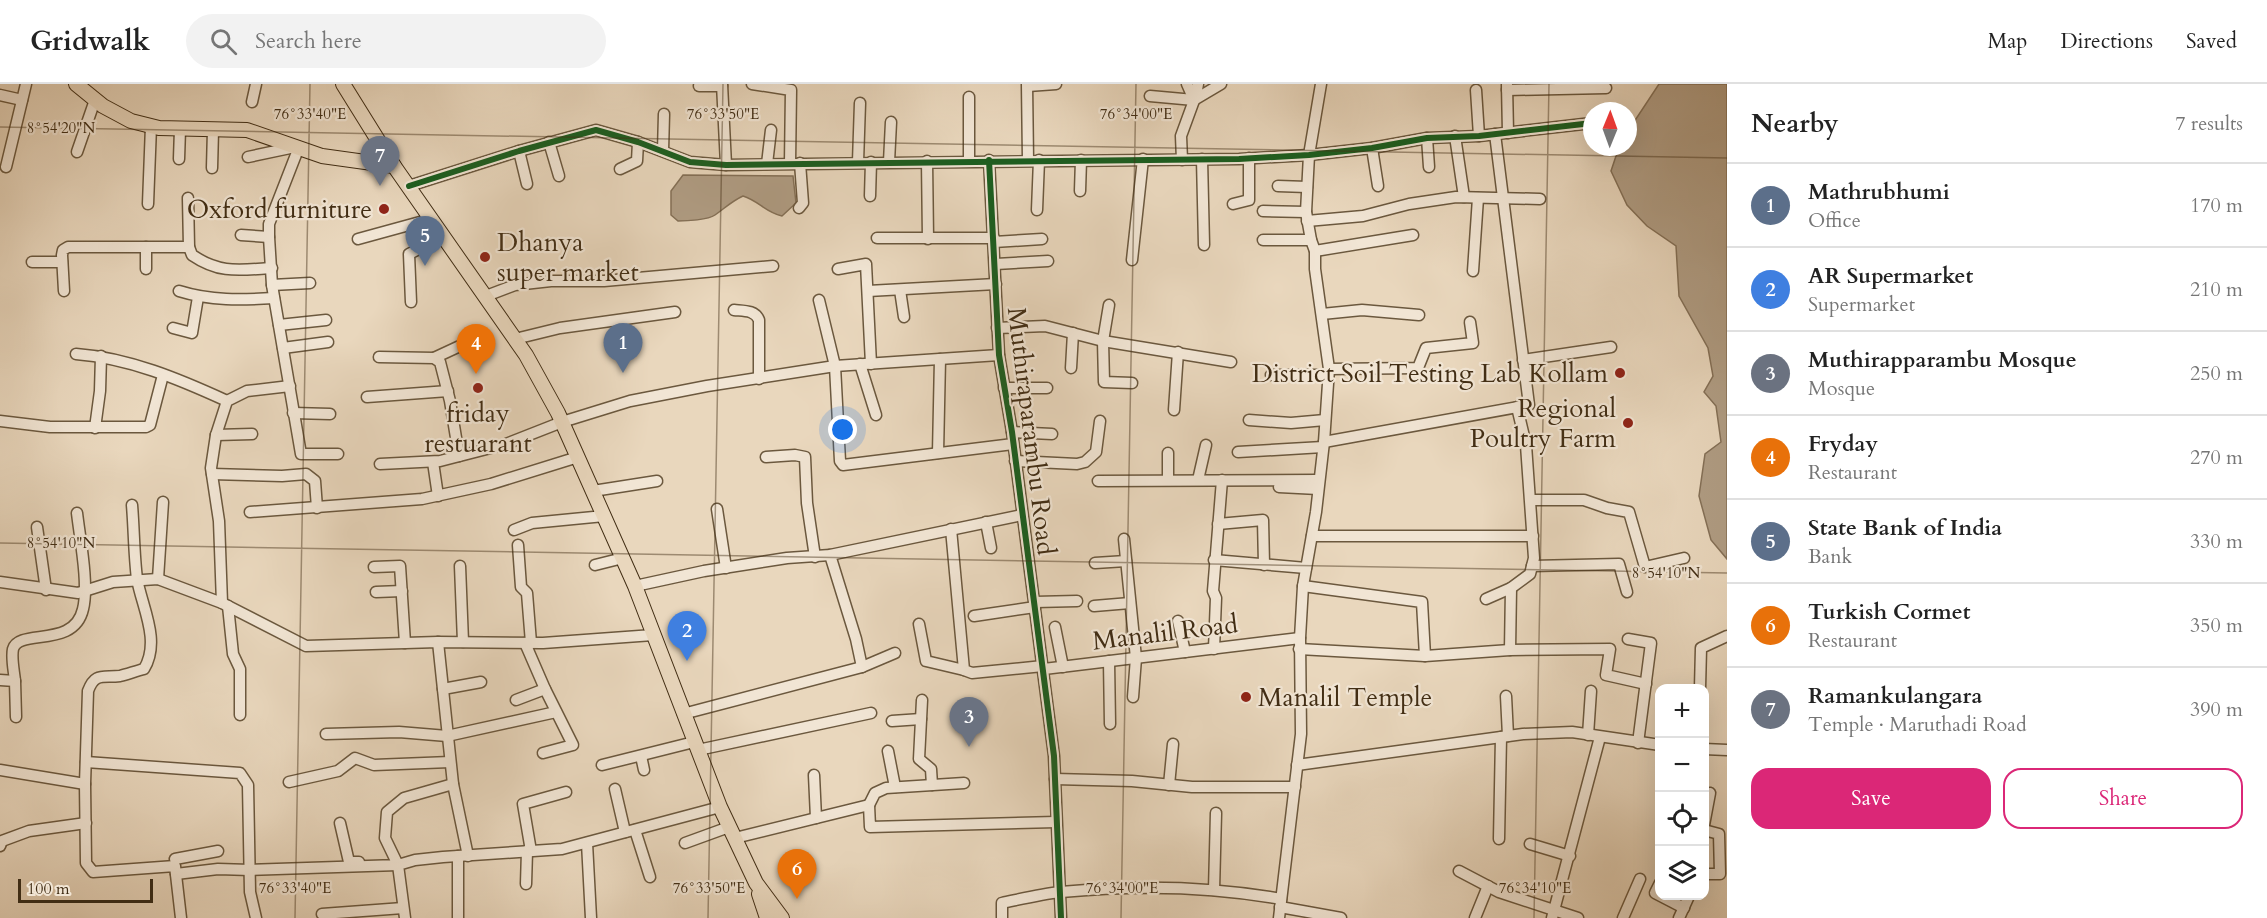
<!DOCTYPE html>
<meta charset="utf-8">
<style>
:root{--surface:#fff;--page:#f2f2f2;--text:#222;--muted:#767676;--line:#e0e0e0;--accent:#db2777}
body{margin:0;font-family:Cardo,serif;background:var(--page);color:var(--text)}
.controls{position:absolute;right:18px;bottom:18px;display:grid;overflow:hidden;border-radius:12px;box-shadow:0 6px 24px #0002}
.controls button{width:54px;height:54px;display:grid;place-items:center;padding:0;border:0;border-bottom:2px solid var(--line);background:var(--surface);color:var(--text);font:30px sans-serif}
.compass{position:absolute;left:1583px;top:18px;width:54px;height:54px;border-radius:50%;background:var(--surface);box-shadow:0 6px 24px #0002;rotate:1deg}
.scale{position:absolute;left:18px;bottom:15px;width:135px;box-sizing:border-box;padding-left:6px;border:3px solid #412d14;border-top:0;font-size:16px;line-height:21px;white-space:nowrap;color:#412d14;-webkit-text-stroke:4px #f1e5d4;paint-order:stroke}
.you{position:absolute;left:843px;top:346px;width:21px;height:21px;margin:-15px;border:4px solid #fff;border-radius:50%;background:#1a73e8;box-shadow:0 0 0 9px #1a73e833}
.badge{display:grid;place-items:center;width:39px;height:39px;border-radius:50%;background:var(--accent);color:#fff;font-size:20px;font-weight:700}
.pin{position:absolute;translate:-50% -50px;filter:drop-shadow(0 2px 3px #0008)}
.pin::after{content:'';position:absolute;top:32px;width:21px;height:18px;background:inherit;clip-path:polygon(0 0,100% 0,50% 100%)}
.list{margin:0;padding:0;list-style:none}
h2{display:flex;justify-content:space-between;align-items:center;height:78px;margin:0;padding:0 24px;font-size:26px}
h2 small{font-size:20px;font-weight:400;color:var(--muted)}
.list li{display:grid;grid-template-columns:39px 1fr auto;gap:18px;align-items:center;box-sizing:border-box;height:84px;padding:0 24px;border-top:2px solid var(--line)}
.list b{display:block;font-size:22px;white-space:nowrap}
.list p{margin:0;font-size:20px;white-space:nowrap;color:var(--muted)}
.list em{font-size:20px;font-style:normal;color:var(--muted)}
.actions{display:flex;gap:12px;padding:18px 24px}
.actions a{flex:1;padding:14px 0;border:2px solid var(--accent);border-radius:18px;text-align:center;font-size:21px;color:var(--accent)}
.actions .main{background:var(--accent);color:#fff}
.icon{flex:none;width:33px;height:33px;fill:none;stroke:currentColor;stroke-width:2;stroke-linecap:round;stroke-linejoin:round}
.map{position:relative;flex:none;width:1727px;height:834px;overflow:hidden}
header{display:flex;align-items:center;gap:36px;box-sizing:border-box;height:84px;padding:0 30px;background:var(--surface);border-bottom:2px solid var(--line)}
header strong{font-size:28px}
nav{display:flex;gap:33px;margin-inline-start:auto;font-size:21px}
.search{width:420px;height:54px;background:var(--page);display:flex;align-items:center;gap:15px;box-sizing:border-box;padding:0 21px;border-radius:33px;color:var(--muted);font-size:22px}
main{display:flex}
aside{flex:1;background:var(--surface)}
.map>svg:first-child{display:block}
.water{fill:#b09d84;stroke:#847057;stroke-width:1.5}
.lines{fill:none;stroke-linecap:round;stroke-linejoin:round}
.minor-casing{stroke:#6b583e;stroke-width:13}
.major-casing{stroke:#412d14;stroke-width:16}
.minor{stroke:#f1e5d4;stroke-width:10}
.major{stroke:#e9d7bd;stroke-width:14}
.cycleway-casing{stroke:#f1e5d4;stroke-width:10}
.cycleway{stroke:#1b5e20;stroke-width:6}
.ticks{fill:none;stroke:#412d14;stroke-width:1.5;stroke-opacity:0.45}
.poi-dot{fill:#8f2418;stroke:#f1e5d4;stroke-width:2}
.labels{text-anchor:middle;stroke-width:4.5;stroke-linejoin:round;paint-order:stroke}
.poi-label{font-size:26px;fill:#412d14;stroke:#f1e5d4;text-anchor:end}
.street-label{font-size:26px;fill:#412d14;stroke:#f1e5d4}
.ticks-label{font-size:15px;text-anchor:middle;fill:#412d14;stroke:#f1e5d4;stroke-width:4.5;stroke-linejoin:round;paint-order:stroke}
</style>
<header>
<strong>Gridwalk</strong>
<div class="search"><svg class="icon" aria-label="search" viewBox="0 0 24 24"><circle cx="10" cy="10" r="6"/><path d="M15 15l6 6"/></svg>Search here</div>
<nav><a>Map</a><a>Directions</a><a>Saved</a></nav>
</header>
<main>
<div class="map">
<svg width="1727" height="834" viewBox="0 0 1727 834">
<rect width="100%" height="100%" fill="#e9d7bd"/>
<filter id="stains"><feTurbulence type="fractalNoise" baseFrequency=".00333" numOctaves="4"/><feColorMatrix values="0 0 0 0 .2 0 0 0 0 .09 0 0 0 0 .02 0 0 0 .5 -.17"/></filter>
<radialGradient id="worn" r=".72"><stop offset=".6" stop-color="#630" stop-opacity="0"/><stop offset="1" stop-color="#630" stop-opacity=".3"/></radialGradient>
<g class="water">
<path d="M1659,0H1727V475L1711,456L1699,412L1705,370L1721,358L1716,322L1704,308L1713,292L1708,264L1679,212L1676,162L1647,142L1627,121L1611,87L1619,63H1628V47Z"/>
<path d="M683,91L793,92L796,119L782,132C765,128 759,117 743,112C732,117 725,124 715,131C708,136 687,137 678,137L671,131V107Z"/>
</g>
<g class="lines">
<g class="minor-casing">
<g id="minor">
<path d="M722,0L726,81"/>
<path d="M752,0L791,6L790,79"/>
<path d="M1027,0L1028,76"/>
<path d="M1187,0L1194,16"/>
<path d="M1507,1L1508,49"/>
<path d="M699,2H722"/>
<path d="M1028,2L1056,0"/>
<path d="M1476,6L1479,52"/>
<path d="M1507,6L1606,4"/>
<path d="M0,11L22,16"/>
<path d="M1150,12L1194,16L1221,0"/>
<path d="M969,13V77"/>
<path d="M252,18L256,0"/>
<path d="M1455,52L1464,113"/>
<path d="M1427,54L1429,83"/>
<path d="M549,58L559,92"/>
<path d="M299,63L269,140V153L272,201L301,370H338"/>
<path d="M1372,64L1378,102"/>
<path d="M519,67L527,100"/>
<path d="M663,67L664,30"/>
<path d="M77,68L95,16"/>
<path d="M248,73L295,63"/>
<path d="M179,75L180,45"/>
<path d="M1202,75L1204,161"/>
<path d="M989,76L999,271L1012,348L1054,672L1061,834"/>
<path d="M1182,76L1181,52L1196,11L1198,0"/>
<path d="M927,77L928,155"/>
<path d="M858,78L860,19"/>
<path d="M889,78L891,38"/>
<path d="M767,80L771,46"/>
<path d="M6,83L26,0"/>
<path d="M212,84L213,46"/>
<path d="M620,85L637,77L638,58"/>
<path d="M409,102L519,67L596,46L638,58L690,78L726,81L1239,75L1309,71L1372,64L1427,54L1479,52L1592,39"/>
<path d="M1278,102L1307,103"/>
<path d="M1080,107L1081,76"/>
<path d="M870,112L871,78"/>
<path d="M188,114L189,163L192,171C220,190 239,186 272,184"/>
<path d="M148,120L151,42"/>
<path d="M1233,120L1249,116V74"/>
<path d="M799,124L803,119L800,79"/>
<path d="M1037,126L1039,76"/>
<path d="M1263,127L1306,128"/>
<path d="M1307,137L1363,132L1409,120L1456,113L1540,115"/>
<path d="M241,151L269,153"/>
<path d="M877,154H994"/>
<path d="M358,155L431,135"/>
<path d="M1263,156H1311"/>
<path d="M994,158L1042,155"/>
<path d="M146,163V185"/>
<path d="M1315,167L1413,151"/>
<path d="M1132,176L1143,75"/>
<path d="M32,178H62"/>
<path d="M996,180L1048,177"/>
<path d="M838,185L866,180L871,280"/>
<path d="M1473,187L1478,114"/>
<path d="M272,201L310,199"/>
<path d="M900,206L904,233"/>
<path d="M64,207L62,171L63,166L68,163H189"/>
<path d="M179,207C211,217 241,216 274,214"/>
<path d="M868,207L996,200"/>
<path d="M486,212L515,201L551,197H604L773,182"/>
<path d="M819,216L835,282L840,377L843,381L1013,360"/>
<path d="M411,218L409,170L444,152"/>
<path d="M1109,221L1103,257L1104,298L1132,299"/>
<path d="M734,226C744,227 755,226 759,236V295"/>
<path d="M1322,230L1362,226L1419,231"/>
<path d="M279,241L326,236"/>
<path d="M173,244L192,249L198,213"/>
<path d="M997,244L1045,242L1103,257L1231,278"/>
<path d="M515,255L560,244L675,228"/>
<path d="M283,264L328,258"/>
<path d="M76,270C129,274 179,295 227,317"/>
<path d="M379,273L434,274L440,278L450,317L459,372"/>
<path d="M434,274L462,261"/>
<path d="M1523,276L1611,263"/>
<path d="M860,280L876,331"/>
<path d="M1071,284L1073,249"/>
<path d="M1329,285L1418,284L1426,264L1473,259L1470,238"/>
<path d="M1271,291H1328"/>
<path d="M1004,304H1047"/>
<path d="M367,313L448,307"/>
<path d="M1174,326L1178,268"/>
<path d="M293,329L330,330"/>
<path d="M1249,336L1291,339L1325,336"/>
<path d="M0,337L50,343H146L150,341L163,291"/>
<path d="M95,344L100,307L101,272"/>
<path d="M1012,348L1052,350"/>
<path d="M216,351L252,350"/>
<path d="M1324,358L1529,321L1495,50"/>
<path d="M1238,368L1323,363"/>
<path d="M938,369L940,275"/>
<path d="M766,373L795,371L805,373L807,419L815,473"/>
<path d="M1015,377L1077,380L1085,378L1096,368L1100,337"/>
<path d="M433,378L438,412"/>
<path d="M380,380L440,377L506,360L562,338L630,317L707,302L835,282L999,271"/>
<path d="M212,390L282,392L306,390L315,397L317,424"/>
<path d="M1168,396V369"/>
<path d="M1198,396L1206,361"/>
<path d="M1098,397L1319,396"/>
<path d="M1279,403L1318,405"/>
<path d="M593,407L657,397"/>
<path d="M1531,416H1584L1607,424L1629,428L1645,483L1684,474"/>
<path d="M132,421C134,445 134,471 137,495C142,523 161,557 144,585C136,587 128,590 120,592C103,594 95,588 88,607L85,700L86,779L93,788L175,782L181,834"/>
<path d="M717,425L726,484"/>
<path d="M250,428L422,415L491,400L578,373"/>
<path d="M986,438L991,464"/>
<path d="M1218,440L1263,436L1264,481"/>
<path d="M37,443L46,506"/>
<path d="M951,445L964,586L972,589L1043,582"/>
<path d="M514,446L532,439L604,432"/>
<path d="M1312,452H1533"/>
<path d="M1124,455L1136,574L1133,613"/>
<path d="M518,461L521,503L527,509L531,559"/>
<path d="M1214,476L1306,484"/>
<path d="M1095,479L1126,477"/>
<path d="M595,481L623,474"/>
<path d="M460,482L463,558"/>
<path d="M1532,482L1619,480L1627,508"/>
<path d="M374,483L400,482L405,559"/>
<path d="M158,495L163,418"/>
<path d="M0,498L78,509L113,498L158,495L222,519L306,562L438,558L543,559L653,551"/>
<path d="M635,502L704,487L787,474L830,471L1022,431"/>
<path d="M1303,502L1422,518L1425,572"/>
<path d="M376,508L402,507"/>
<path d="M1486,515L1511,504L1530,490L1534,474L1526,361L1517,323"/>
<path d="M1035,518L1077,517"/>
<path d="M222,519L219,437L211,384L216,351L227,317L247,307L290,302"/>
<path d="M228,522L233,570L240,585V631"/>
<path d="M1094,522L1130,519"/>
<path d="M974,532L1035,523"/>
<path d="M1178,537L1185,568"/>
<path d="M919,540L926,577L964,586"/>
<path d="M1055,543L1063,583"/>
<path d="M1300,554L1303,502L1316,428L1324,358L1329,285L1315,185V167L1311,156L1306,128L1309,71L1321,0"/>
<path d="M1628,555L1651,559L1638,659"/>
<path d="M438,558L453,700L468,772"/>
<path d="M525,559L545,605L573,661L543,669"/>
<path d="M1214,565L1216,514L1213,507L1222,396"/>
<path d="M1299,565L1425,572L1510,566L1610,565L1606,591L1646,600"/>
<path d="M1510,566L1511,504"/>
<path d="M1109,577L1110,640"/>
<path d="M862,583L895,569"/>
<path d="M1044,585L1300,554L1301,650L1279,834"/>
<path d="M0,596L15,597L16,633"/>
<path d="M15,597C14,587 11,574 13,565C19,544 74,565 83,525C89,501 80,455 77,429"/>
<path d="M1700,604L1701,564L1727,552"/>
<path d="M443,605L481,598"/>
<path d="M1506,612L1508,652"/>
<path d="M516,616L545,605"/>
<path d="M922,616L919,675L931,685L932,701"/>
<path d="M683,630L862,583L856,555L830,471"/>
<path d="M892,637L921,635"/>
<path d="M326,650L399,648L447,652L556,628"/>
<path d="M1588,651L1591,607"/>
<path d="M1704,665L1727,666"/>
<path d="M698,666L871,629"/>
<path d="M888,667L895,703"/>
<path d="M641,672L644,686"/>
<path d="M86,678L240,689L248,701L250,808L256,834"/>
<path d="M602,681L694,658"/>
<path d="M1297,681L1523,650L1572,648L1660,661"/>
<path d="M0,686L85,700"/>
<path d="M814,691L816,734"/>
<path d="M1055,695L1132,697L1192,703H1295"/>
<path d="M289,698L338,687L355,674L374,681L450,678"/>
<path d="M1169,701L1173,660"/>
<path d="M615,705L625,748"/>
<path d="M869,721L875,709L886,704L964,699"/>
<path d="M340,739L349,778H359"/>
<path d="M1704,741L1710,709"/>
<path d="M635,746L650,793"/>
<path d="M1704,746L1719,750L1720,790H1704"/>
<path d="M735,754L869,721L870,743L1056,738"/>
<path d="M1499,755L1501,653"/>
<path d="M587,759L591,834"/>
<path d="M685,759L729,743"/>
<path d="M1530,760L1570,772"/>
<path d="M0,762L2,757L29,747L86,739"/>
<path d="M531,767L523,720L566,708"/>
<path d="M458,772V834"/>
<path d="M175,775L218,767"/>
<path d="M1459,787L1499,808L1578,834"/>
<path d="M176,790L218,785L250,786L398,781L385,754L387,728L404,714L453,700"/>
<path d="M1660,799L1655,809L1684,824"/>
<path d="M526,800L527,767"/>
<path d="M1214,806L1216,729"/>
<path d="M1280,823L1341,834"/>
<path d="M322,830L403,824"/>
<path d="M405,834L398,781L415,776L443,773L562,765L720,723"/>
<path d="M1002,834V819C1021,815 1041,810 1061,808C1134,801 1209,802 1281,815"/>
<path d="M1475,834L1488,802"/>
<path d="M1552,834L1600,653"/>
<path d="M1623,834L1640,795"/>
<path d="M1679,834L1689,812"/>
</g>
</g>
<g class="major-casing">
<g id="major">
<path d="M76,0L103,22L131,37L159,44L247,46L322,72L394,82"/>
<path d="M343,0L394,82L526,271L558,329L635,502L720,723L756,799L782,834"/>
<path d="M759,810L767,834"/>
</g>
</g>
<use href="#minor" class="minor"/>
<use href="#major" class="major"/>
<g class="cycleway-casing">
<g id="cycleway">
<path d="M989,76L999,271L1012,348L1054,672L1061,834"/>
<path d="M409,102L519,67L596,46L638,58L690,78L726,81L1239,75L1309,71L1372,64L1427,54L1479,52L1592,39"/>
</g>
</g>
<use href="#cycleway" class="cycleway"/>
</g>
<path class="ticks" d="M0,43L1727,74M0,459L1727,489M295,834L310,0M708,834L723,0M1121,834L1136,0M1534,834L1549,0"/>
<g class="poi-dot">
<circle cx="384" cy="125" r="6"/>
<circle cx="485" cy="173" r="6"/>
<circle cx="1620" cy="289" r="6"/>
<circle cx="478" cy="304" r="6"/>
<circle cx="1628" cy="339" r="6"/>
<circle cx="1246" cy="613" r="6"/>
</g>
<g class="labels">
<g class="poi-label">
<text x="372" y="134">Oxford furniture</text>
<text x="497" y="167" text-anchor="start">Dhanya<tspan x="497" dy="30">super market</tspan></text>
<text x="1608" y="298">District Soil Testing Lab Kollam</text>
<text x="1616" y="333">Regional<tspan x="1616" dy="30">Poultry Farm</tspan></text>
<text x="478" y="338" text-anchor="middle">friday<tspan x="478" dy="30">restuarant</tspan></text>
<text x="1258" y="622" text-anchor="start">Manalil Temple</text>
</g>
<g class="street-label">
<text transform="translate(1032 347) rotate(83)" y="9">Muthiraparambu Road</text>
<text transform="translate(1165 548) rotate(-7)" y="9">Manalil Road</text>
</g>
</g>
<g class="ticks-label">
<text x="310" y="35">76°33'40"E</text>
<text x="723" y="35">76°33'50"E</text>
<text x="1136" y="35">76°34'00"E</text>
<text x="61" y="49">8°54'20"N</text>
<text x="61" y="464">8°54'10"N</text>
<text x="1666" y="494">8°54'10"N</text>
<text x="295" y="809">76°33'40"E</text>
<text x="709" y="809">76°33'50"E</text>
<text x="1122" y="809">76°34'00"E</text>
<text x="1535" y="809">76°34'10"E</text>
</g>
<rect width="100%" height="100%" filter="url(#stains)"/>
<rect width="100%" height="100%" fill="url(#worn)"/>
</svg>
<div class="controls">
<button>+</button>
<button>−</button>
<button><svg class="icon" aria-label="locate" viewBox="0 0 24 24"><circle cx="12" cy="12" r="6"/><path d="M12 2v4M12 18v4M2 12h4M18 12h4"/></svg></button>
<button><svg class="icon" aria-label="layers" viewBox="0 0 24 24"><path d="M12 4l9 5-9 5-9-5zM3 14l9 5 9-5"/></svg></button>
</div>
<svg class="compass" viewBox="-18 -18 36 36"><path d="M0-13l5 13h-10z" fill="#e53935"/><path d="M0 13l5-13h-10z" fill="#767676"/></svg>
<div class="scale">100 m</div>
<div class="you"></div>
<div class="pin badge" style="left:623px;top:289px;background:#5c6f8a">1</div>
<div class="pin badge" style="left:687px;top:577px;background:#3f7fe0">2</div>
<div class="pin badge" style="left:969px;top:663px;background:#6b7280">3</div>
<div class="pin badge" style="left:476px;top:290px;background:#e8710a">4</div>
<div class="pin badge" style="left:425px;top:182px;background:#5c6f8a">5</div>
<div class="pin badge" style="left:797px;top:815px;background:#e8710a">6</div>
<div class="pin badge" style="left:380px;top:102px;background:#6b7280">7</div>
</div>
<aside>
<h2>Nearby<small>7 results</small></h2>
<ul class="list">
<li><span class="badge" style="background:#5c6f8a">1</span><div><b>Mathrubhumi</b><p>Office</p></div><em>170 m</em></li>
<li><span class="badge" style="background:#3f7fe0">2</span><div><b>AR Supermarket</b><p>Supermarket</p></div><em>210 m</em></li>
<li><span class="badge" style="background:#6b7280">3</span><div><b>Muthirapparambu Mosque</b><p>Mosque</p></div><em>250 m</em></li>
<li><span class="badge" style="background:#e8710a">4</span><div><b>Fryday</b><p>Restaurant</p></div><em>270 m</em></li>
<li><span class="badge" style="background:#5c6f8a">5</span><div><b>State Bank of India</b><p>Bank</p></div><em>330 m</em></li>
<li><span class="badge" style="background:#e8710a">6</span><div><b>Turkish Cormet</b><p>Restaurant</p></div><em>350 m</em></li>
<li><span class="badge" style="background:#6b7280">7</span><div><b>Ramankulangara</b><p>Temple · Maruthadi Road</p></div><em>390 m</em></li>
</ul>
<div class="actions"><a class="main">Save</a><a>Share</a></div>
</aside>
</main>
